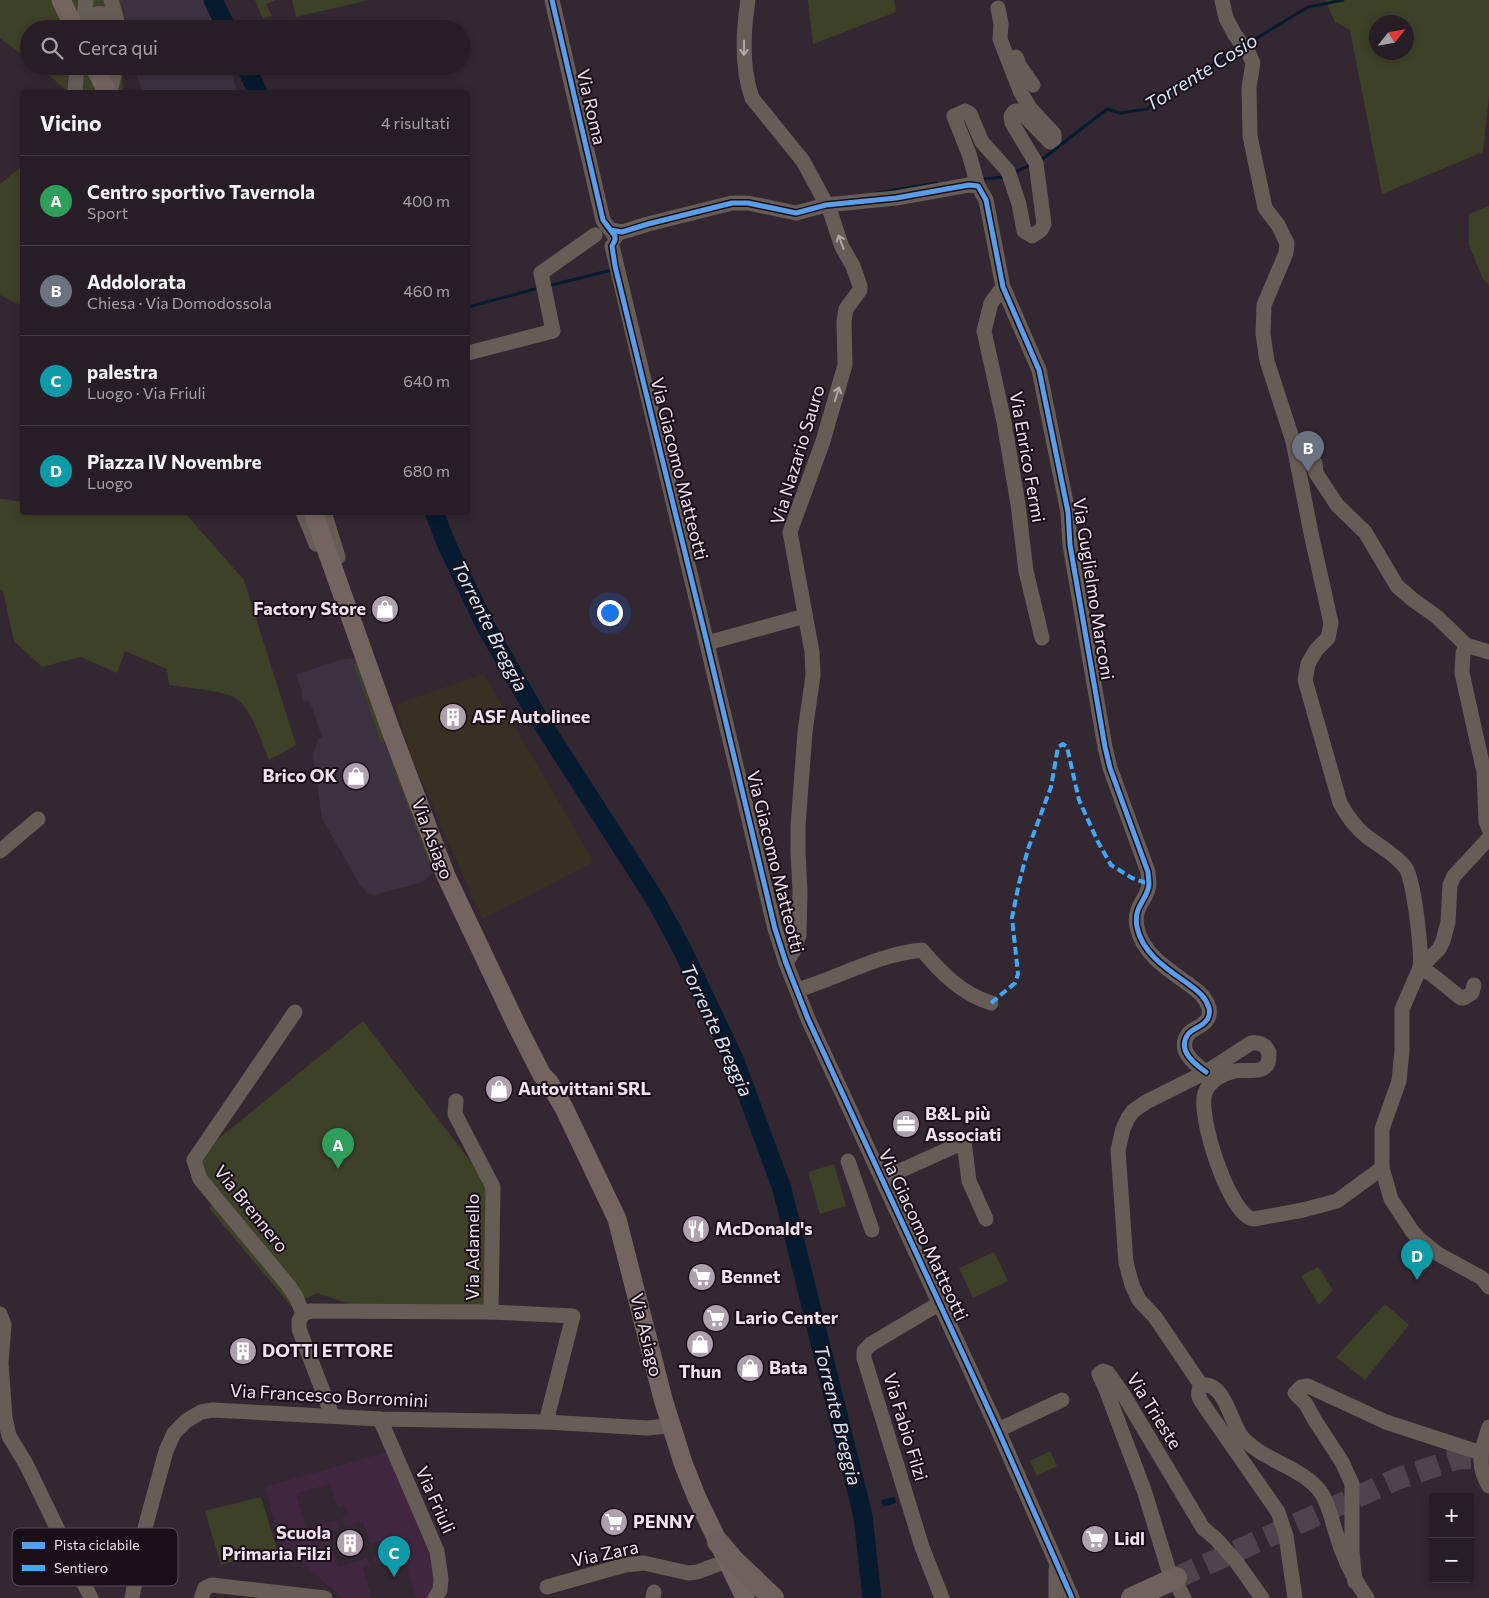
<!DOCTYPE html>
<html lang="it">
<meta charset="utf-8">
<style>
:root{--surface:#261d26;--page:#2e262e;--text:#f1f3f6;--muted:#a4a2a7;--line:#423b43;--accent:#aea0ad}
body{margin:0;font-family:Commissioner,sans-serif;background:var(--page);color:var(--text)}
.controls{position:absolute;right:15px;bottom:15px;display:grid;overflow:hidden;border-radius:5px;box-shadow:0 2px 8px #0003}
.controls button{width:45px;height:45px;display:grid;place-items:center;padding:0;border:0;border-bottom:1px solid var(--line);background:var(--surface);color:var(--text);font:25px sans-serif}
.compass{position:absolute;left:1369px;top:15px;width:45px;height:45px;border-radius:50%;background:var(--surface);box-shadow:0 2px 8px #0003;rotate:59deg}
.you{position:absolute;left:609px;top:612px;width:18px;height:18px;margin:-12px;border:4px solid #fff;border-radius:50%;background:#1a73e8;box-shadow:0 0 0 8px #1a73e833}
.badge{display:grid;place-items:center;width:32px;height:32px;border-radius:50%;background:var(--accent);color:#fff;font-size:16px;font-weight:700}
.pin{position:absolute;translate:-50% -41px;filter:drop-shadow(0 1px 2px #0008)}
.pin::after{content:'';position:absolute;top:26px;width:18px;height:15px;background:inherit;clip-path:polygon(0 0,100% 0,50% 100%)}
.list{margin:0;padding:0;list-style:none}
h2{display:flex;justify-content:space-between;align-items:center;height:65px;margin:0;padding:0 20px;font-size:21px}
h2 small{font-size:16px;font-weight:400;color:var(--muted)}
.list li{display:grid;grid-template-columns:32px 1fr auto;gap:15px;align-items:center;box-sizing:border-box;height:90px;padding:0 20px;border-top:1px solid var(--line)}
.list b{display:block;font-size:19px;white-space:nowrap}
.list p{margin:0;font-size:16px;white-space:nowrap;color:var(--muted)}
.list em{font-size:16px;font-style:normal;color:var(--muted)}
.icon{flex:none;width:28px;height:28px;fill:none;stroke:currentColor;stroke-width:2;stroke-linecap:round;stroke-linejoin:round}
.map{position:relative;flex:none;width:1489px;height:1598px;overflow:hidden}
.search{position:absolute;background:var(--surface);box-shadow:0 2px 8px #0003;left:20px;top:20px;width:450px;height:55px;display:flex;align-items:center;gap:12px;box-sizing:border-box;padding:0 18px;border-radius:28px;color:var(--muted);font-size:19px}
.panel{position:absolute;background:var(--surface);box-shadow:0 2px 8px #0003;left:20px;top:90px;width:450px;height:425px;border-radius:5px}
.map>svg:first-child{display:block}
.commercial{fill:#3b3140}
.industrial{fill:#383023}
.built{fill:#40263f}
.green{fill:#3d4128;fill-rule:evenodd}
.water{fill:#061b2f}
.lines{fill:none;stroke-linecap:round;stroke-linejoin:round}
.stream{stroke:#061b2f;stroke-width:3}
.river{stroke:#061b2f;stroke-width:19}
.highway-tunnel{stroke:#4f434e;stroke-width:22;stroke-dasharray:22 11;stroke-linecap:butt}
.minor{stroke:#675d57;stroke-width:15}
.major{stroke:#736460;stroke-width:19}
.highway{stroke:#6f615d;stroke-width:22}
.highway-bridge{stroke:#6f615d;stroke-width:22}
.quiet{stroke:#3fa9f5;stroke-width:4;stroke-dasharray:8 4;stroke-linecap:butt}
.cycleway-casing{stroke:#190f19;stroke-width:8}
.cycleway{stroke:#5a9eea;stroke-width:5}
.oneway{stroke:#b2a6ab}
.labels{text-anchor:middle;stroke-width:4;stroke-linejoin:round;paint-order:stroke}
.street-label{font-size:18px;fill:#f0e1ef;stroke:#190f19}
.poi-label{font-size:18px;font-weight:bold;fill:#f0e1ef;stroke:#190f19;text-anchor:start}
.water-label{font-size:19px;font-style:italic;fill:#d3e6f8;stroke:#190f19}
.key{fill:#190f19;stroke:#5a4e59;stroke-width:1}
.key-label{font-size:14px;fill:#f0e1ef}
</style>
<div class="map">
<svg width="1489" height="1598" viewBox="0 0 1489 1598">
<rect width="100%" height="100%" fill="#332732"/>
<g class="commercial">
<path d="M120,0H203L217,29H127Z"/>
<path d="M134,66H230L237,92H142Z"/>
<path d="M349,658L366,659L442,866L422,882L375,895L367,893L360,885L322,818L313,755L318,739L322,737L310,702L304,701L302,696V691L296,675L336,661Z"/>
</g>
<path class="industrial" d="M484,674L594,862L482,919L410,754L396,704Z"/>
<path class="built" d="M393,1450L437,1551L435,1598H416L403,1556L375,1564L372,1556L383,1553L380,1542L370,1544L363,1521L345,1526L342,1518L348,1516L345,1506L338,1508L330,1484L296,1494L306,1529L338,1520L340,1528L327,1532L338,1567L367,1558L370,1566L363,1568L372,1598H343L280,1544L265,1487Z"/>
<g class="green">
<path d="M0,0H120L127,29H29V60L0,38Z"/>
<path d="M255,0H276L266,4L272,16L263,19Z"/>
<path d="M292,0H369L296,17Z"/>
<path d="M808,0H894L896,12L813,44Z"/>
<path d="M1325,0H1489V96L1483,152L1382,194L1350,30L1335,22ZM1376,22H1406V52H1376Z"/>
<path d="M37,66H125L122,81L123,92H67V90Z"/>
<path d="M22,166V306L0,295V184Z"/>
<path d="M1489,206V285L1483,279L1469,245V214Z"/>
<path d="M0,499H4L22,502V512L185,513L244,580L296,745L269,760C262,743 252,710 237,699C225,690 185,688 169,685L167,669L125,651L117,673L81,657L42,667L14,641L3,591L0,589Z"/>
<path d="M358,661L386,741L381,742L354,665Z"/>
<path d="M394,761L432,862L429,863L391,762Z"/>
<path d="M363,1021L490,1187L489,1312L353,1305L317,1293L291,1306L209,1208L218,1199L202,1178L201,1153Z"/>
<path d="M834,1164L846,1206L820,1214L808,1172Z"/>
<path d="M994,1252L1008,1281L973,1298L959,1268Z"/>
<path d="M1318,1267L1333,1290L1319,1305L1301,1276Z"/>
<path d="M1385,1304L1409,1325L1365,1380L1336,1357Z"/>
<path d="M1050,1451L1057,1466L1037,1476L1030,1461Z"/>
<path d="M261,1497L278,1552L249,1561L247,1557L221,1565L205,1511Z"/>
</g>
<path class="water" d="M895,1497L896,1503L883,1507L881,1500Z"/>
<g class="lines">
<g class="stream">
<path d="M1247,44L1308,7L1343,0"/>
<path d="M1040,161L1107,109L1120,113L1147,109L1179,84L1197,75L1239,48"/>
<path d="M1013,173L1032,164"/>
<path d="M983,179L1005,177"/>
<path d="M877,193L937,183"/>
<path d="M552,285L612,270"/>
<path d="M468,307L535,289"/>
</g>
<g class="river">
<path d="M213,0L227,29"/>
<path d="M245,66L258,92"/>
<path d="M434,512L446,543L485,625L533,709L656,901L682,949L735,1061L782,1189L863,1516L872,1598"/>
</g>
<path class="highway-tunnel" d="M1176,1578L1397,1479L1456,1459L1489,1457"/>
<g class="minor">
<path d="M111,0L117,21"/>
<path d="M552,0L603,220C606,227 614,231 615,238"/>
<path d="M748,0C743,32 741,67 752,98L803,161L830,211L842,247L853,266L860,286V290L846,309L844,321L845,365L823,441L790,532L812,652L813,675L805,732L798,826V852L800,892L799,935L794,950L786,963"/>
<path d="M1222,0L1226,18L1235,35L1249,54L1253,63L1249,87L1250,136L1265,208L1278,225L1287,243L1286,253L1264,305L1263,334L1267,361L1293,441L1311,533L1331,623L1328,638L1316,650L1308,664L1305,680L1340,803C1347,816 1354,826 1366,836C1379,846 1395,854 1405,867C1414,877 1422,953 1420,968"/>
<path d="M83,25L86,0"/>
<path d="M82,29C88,8 114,9 120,29"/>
<path d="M1016,57L1019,65L1033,85"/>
<path d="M75,92L77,66"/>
<path d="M110,92L116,66"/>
<path d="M978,186L969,154L954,116L965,111L970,114L982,142L1008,171L1019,204L1024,231L1032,236L1041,230L1044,224L1036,163L1012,123L1011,116L1015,111H1020L1050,142L1054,139V134L1030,108L1021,93L1000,39L1001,24L998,8"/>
<path d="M611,230L622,232L648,224L732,203H748L796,213L826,205L896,198L969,185L978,186L986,200L1003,287L1039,370L1068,512L1070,545L1105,747L1110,768L1148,872C1148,876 1149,880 1149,884C1148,900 1133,905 1137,927C1142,953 1167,969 1187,983C1196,990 1205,995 1209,1008C1210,1013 1209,1019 1205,1022C1201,1027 1194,1028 1189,1033C1176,1049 1193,1063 1206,1072"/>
<path d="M612,246L775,929L786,963L808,1019L998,1430L1072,1598"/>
<path d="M1003,287L991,303L984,331L1004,422L1018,504L1026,571L1042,638"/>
<path d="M468,353L553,331L541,273L595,235"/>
<path d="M1293,441L1306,448L1315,463L1316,473L1337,505L1365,532L1397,586L1412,599L1437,617L1466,645L1463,653L1462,673L1484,772L1486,821L1489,829"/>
<path d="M303,512L316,544"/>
<path d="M324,512L338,557"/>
<path d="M707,643L805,616"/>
<path d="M1466,645L1489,652"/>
<path d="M1489,838L1454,876L1450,885L1448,922L1443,941L1439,949L1420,968L1402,1009V1051L1399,1081L1382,1129V1168L1391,1199L1412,1231L1419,1239L1438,1254L1482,1278L1489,1287"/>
<path d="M0,851L38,819"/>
<path d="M1420,968L1431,974L1461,998H1464L1472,993L1474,985"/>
<path d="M797,990C838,978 878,954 922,950C941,973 962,994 991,1003"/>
<path d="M295,1012L194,1160L200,1179L288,1285L296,1297L303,1314"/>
<path d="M456,1101L455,1114L493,1187L491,1312"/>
<path d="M848,1161L872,1230"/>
<path d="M882,1179L964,1142L969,1181L986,1219"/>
<path d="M940,1303L871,1344L864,1351V1358L922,1547L942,1598"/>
<path d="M0,1314L4,1325L1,1363L5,1418L9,1436L26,1464L91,1598"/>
<path d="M303,1314L310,1311L491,1312L573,1316L546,1422"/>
<path d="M303,1314L299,1321V1329L332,1415"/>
<path d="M1201,1385L1155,1317L1139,1300L1132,1285L1126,1263L1118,1150L1123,1129L1128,1118L1133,1111L1146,1102L1206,1072L1251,1043C1260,1042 1266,1045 1269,1053C1270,1078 1249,1068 1235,1071C1223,1073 1209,1081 1205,1093C1197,1115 1230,1218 1254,1219L1303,1210L1337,1201L1382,1168"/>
<path d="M1201,1385C1225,1381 1230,1422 1242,1437C1264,1462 1304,1467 1322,1494C1329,1506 1331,1517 1335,1530C1342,1555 1352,1577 1367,1598"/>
<path d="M1201,1385C1197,1393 1198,1397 1203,1404L1278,1512L1286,1536L1295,1598"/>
<path d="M380,1419L437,1551L441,1579L440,1590L435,1598"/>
<path d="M1489,1427C1482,1450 1475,1463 1489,1486"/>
<path d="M998,1430L1062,1400"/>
<path d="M1056,1569V1598"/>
<path d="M1355,1582L1352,1551V1484L1342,1462L1314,1419L1306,1404L1295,1393L1301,1387L1308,1386L1386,1422L1481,1453"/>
<path d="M547,1587L625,1565L644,1563L688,1573L697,1572L727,1561"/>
<path d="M202,1596L205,1588L212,1585L325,1598"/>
<path d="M132,1598L145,1528L166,1451L174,1433L186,1421L201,1412L213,1410L380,1419L546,1422L648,1428L666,1426L673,1433"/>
<path d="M653,1598L654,1592"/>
<path d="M1184,1598L1168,1568L1144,1490L1105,1387L1099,1374L1103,1371L1108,1373L1123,1394L1203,1528L1215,1538L1235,1560L1262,1598"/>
</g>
<g class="major">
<path d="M61,0L75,29"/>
<path d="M94,66L107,92"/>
<path d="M313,512L390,728L446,876L517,1026L542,1075L549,1082L564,1108L617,1219L663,1399L683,1463L697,1498L745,1598"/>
</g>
<path class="highway" d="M718,1542L734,1561L773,1598"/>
<path class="highway-bridge" d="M1132,1598L1176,1578"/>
<path class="quiet" d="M991,1003L1015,983L1018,974L1012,918L1019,883L1028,849L1051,787L1058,747L1063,744L1067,747L1079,800L1098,842L1111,865L1132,878L1149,884"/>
<g class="cycleway-casing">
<g id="cycleway">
<path d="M552,0L603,220L615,236V240L612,246L615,266L707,643L775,929L786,963L808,1019L998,1430L1072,1598"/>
<path d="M611,230L622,232L648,224L732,203H748L796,213L826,205L896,198L969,185L978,186L986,200L1003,287L1039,370L1068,512L1070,545L1105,747L1110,768L1148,872C1148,876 1149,880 1149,884C1148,900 1133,905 1137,927C1142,953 1167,969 1187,983C1196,990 1205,995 1209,1008C1210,1013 1209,1019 1205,1022C1201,1027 1194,1028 1189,1033C1176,1049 1193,1063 1206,1072"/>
</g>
</g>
<use href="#cycleway" class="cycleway"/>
</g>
<defs><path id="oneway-shaft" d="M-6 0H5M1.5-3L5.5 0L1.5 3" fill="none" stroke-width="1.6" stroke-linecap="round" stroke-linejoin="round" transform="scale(1.25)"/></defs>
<g class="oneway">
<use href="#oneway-shaft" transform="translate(744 48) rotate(90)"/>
<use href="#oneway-shaft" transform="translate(841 242) rotate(-111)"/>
<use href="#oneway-shaft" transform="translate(837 394) rotate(-73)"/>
</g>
<defs>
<g id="shop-disc" transform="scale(1.4375)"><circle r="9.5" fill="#aea0ad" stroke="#190f19"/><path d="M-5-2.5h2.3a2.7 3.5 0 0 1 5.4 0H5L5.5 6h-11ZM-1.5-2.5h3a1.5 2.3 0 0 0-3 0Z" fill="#fff"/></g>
<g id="building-disc" transform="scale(1.4375)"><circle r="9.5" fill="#aea0ad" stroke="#190f19"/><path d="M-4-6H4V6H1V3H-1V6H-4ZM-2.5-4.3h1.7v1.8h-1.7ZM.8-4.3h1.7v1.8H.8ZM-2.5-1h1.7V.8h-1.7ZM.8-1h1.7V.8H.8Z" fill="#fff"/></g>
<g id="office-disc" transform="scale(1.4375)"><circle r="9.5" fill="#aea0ad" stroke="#190f19"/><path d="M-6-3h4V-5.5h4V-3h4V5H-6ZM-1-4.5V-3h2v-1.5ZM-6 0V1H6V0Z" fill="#fff"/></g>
<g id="restaurant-disc" transform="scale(1.4375)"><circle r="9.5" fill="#aea0ad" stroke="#190f19"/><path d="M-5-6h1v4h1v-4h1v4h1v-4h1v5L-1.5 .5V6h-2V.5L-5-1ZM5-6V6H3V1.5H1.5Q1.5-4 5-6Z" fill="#fff"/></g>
<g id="supermarket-disc" transform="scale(1.4375)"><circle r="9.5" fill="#aea0ad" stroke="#190f19"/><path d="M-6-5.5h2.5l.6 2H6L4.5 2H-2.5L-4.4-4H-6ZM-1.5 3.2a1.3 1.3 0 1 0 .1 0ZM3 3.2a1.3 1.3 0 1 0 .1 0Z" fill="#fff"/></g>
</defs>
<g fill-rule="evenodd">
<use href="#shop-disc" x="385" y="609"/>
<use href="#building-disc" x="453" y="717"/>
<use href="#shop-disc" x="356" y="776"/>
<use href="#shop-disc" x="499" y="1089"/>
<use href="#office-disc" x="906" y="1124"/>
<use href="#restaurant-disc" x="696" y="1229"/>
<use href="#supermarket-disc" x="702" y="1277"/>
<use href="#supermarket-disc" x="716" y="1318"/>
<use href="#shop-disc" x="700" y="1344"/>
<use href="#building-disc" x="243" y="1351"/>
<use href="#shop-disc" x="750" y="1368"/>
<use href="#supermarket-disc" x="614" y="1522"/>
<use href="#supermarket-disc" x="1095" y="1539"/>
<use href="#building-disc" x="350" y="1543"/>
</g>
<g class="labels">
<g class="street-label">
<text transform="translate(591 107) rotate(77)" y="6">Via Roma</text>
<text transform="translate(798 455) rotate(-73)" y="6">Via Nazario Sauro</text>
<text transform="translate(1027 457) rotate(80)" y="6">Via Enrico Fermi</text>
<text transform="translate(679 469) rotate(76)" y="6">Via Giacomo Matteotti</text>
<text transform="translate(1093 589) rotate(81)" y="6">Via Guglielmo Marconi</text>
<text transform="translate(432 839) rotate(69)" y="6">Via Asiago</text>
<text transform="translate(775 862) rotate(76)" y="6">Via Giacomo Matteotti</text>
<text transform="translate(251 1209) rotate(51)" y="6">Via Brennero</text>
<text transform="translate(923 1235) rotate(65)" y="6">Via Giacomo Matteotti</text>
<text transform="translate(473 1247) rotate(-90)" y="6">Via Adamello</text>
<text transform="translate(646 1335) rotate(76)" y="6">Via Asiago</text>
<text transform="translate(329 1396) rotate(3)" y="6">Via Francesco Borromini</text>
<text transform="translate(1154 1411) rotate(58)" y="6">Via Trieste</text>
<text transform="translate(905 1427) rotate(73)" y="6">Via Fabio Filzi</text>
<text transform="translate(435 1500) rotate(66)" y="6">Via Friuli</text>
<text transform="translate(605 1554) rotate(-12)" y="6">Via Zara</text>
</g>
<g class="poi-label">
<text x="366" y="615" text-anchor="end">Factory Store</text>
<text x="472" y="723">ASF Autolinee</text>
<text x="337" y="782" text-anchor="end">Brico OK</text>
<text x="518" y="1095">Autovittani SRL</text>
<text x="925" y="1120">B&amp;L più<tspan x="925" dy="21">Associati</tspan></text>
<text x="715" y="1235">McDonald's</text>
<text x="721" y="1283">Bennet</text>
<text x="735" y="1324">Lario Center</text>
<text x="262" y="1357">DOTTI ETTORE</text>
<text x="769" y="1374">Bata</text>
<text x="700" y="1378" text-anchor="middle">Thun</text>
<text x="633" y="1528">PENNY</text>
<text x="331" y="1539" text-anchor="end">Scuola<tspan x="331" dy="21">Primaria Filzi</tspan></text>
<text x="1114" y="1545">Lidl</text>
</g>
<g class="water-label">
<text transform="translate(1201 72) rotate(-32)" y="7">Torrente Cosio</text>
<text transform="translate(490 626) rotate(63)" y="7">Torrente Breggia</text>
<text transform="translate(717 1030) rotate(65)" y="7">Torrente Breggia</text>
<text transform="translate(838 1415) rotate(76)" y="7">Torrente Breggia</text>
</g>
</g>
<rect x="12" y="1528" width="166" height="58" rx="8" class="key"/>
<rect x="22" y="1542" width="23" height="7" fill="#5a9eea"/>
<rect x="22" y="1565" width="23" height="6" fill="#3fa9f5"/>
<g class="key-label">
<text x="54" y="1550">Pista ciclabile</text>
<text x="54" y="1573">Sentiero</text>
</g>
</svg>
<div class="controls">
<button>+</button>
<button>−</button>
</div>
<svg class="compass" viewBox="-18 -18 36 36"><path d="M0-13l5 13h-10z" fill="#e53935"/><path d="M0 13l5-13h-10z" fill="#a4a2a7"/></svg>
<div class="you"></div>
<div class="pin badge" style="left:338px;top:1169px;background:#2e9e5b">A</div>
<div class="pin badge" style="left:1308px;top:472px;background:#6b7280">B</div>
<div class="pin badge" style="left:394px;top:1577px;background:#0f9aa8">C</div>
<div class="pin badge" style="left:1417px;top:1280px;background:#0f9aa8">D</div>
<div class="search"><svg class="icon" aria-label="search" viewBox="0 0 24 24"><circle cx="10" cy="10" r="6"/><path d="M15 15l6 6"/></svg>Cerca qui</div>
<section class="panel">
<h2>Vicino<small>4 risultati</small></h2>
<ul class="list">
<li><span class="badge" style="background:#2e9e5b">A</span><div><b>Centro sportivo Tavernola</b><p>Sport</p></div><em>400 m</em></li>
<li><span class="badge" style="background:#6b7280">B</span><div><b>Addolorata</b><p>Chiesa · Via Domodossola</p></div><em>460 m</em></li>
<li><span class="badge" style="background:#0f9aa8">C</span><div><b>palestra</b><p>Luogo · Via Friuli</p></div><em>640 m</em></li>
<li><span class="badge" style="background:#0f9aa8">D</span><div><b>Piazza IV Novembre</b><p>Luogo</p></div><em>680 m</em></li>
</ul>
</section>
</div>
